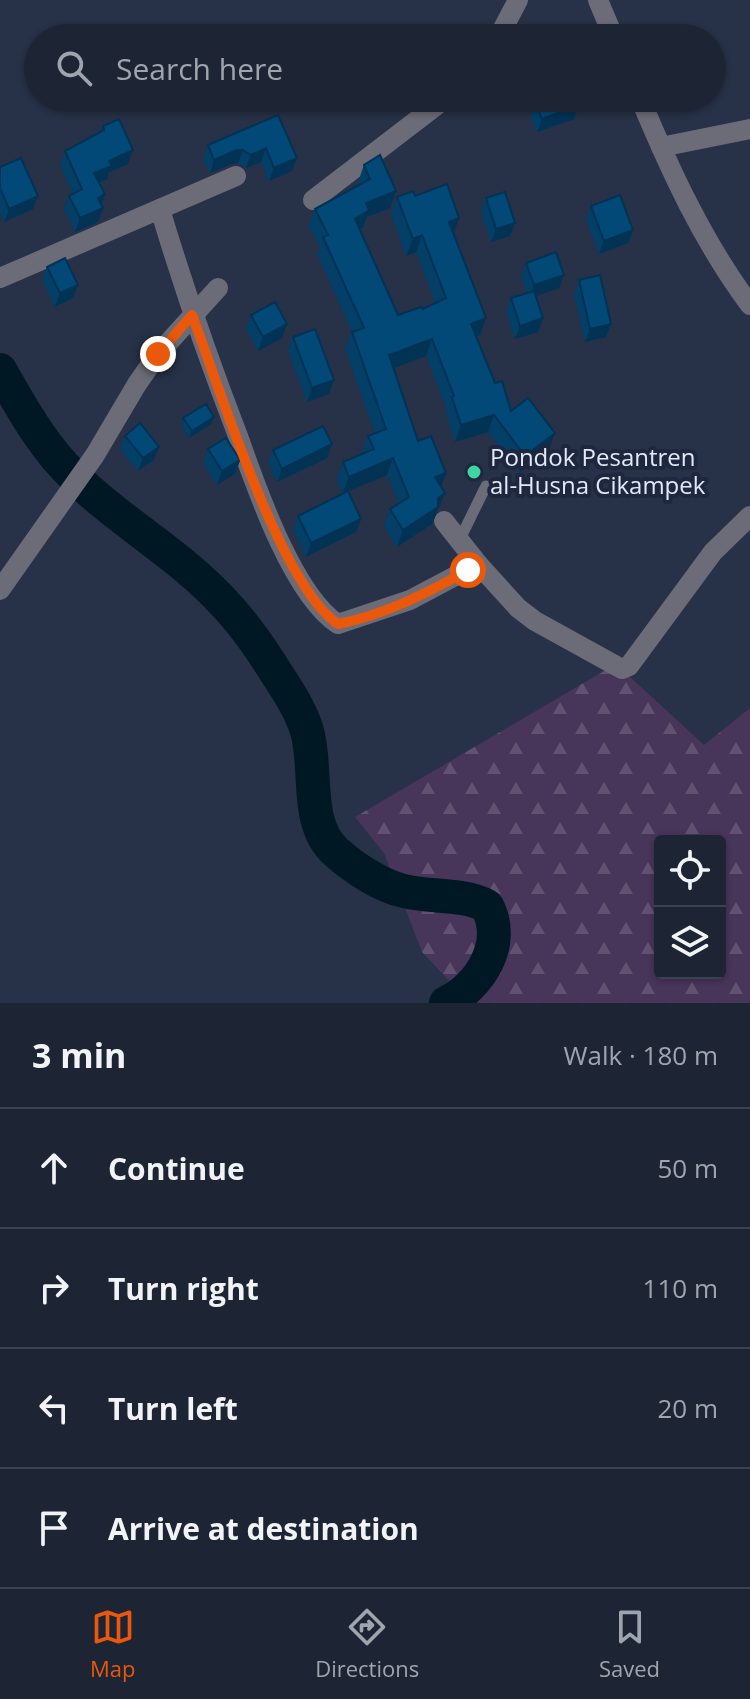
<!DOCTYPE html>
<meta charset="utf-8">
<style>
:root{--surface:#1d2535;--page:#2a3141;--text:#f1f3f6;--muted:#a0a5ad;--line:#3b4250;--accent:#ea580c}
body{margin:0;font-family:"Open Sans",sans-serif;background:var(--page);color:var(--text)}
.controls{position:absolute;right:24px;bottom:24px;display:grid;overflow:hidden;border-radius:8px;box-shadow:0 2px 6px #0004}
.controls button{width:72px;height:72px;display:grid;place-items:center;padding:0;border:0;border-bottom:2px solid var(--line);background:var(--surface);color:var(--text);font:40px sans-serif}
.stop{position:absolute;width:24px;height:24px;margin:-18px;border:6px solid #ea580c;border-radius:50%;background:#fff}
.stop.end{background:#ea580c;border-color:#fff;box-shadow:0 2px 8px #0008}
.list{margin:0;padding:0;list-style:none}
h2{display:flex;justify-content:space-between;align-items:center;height:104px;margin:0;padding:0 32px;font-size:34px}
h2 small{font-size:26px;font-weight:400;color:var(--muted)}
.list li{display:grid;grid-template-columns:52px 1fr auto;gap:24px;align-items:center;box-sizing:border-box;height:120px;padding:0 32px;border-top:2px solid var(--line)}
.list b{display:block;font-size:30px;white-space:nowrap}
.list em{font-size:26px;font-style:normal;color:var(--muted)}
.icon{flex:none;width:44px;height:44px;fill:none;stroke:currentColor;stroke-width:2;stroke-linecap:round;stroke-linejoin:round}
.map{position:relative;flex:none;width:750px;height:1003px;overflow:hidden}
.search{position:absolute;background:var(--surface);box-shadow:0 2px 6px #0004;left:24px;right:24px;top:24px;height:88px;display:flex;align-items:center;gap:20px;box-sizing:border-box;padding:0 28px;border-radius:44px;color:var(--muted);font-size:30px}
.sheet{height:584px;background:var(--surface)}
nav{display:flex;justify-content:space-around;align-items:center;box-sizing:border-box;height:112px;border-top:2px solid var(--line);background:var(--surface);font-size:22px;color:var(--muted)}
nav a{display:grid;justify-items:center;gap:4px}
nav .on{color:var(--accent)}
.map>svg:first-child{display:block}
.forest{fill:url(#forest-firs);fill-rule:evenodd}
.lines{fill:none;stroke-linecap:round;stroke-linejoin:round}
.river{stroke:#001823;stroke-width:34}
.lane{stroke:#6c6c78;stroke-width:11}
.street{stroke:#6c6c78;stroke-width:20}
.wall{fill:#033f67}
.shaded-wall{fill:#023354}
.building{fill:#034978;stroke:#023354;stroke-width:2}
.route{stroke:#ea580c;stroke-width:10}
.poi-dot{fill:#3ed4a3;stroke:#1e273d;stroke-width:3}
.labels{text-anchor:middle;stroke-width:8;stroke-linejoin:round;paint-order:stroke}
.poi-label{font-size:24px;fill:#e1e8f7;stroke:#1e273d;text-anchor:start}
</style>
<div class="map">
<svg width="750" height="1003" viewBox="0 0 750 1003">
<defs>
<pattern id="forest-firs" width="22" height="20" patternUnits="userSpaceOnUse" patternTransform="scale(2)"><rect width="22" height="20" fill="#48355a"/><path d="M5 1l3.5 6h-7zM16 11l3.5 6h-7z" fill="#625272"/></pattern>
</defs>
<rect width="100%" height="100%" fill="#273147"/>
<path class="forest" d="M616,664L704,745L750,708V1003H470L422,952L384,853L355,817ZM660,841H720V973H660Z"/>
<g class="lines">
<path class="river" d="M0,370C19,403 38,438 64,466C112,518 177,551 225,604C247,627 265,655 282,682C292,697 302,714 307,731C318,768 304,824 336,852C354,868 381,886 404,891C432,898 462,893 487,906C507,944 480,986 446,1003"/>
<path class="lane" d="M459,541L486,486"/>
<g class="street">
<path d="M598,0L614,38"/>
<path d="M498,38L518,0"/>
<path d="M640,98C670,170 703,242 750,305"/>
<path d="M661,147L750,129"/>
<path d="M313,200L446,98"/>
<path d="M160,209C183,286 209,361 238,436C256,487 293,595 338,624L410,600L478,564L518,608L535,621L622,669L629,666L713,552L750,516"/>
<path d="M0,278L236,176"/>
<path d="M444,521L478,564"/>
<path d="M0,590L95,455L137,384L158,354L218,288"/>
</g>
</g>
<g class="wall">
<path d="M536,104L579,105L574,119L537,132L531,117Z"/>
<path d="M278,115L297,158L292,171L269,181L261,162L246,168L238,163L232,164L210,173L203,159L208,145Z"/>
<path d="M103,126L128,164L109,172L107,179L99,183L105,194L101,205L98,222L75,232L64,209L69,196L73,194L60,165L65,151L101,132Z"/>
<path d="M364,165L396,191L390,208L367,217L363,227L360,229L398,315L423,309L435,303L416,252L406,256L391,214L397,197L415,196L454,233L480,335L476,336L495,383L511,411L549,450L519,473L488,432L455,442L446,414L447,411L426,356L394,368L418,441L445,493L432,524L397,547L384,526L390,509L399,504L387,475L342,494L337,479L343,462L362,454L368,436L375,433L345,349L352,332L317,254L320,246L308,226L315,209L359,185L358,182Z"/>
<path d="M0,167L33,209L4,222L0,213Z"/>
<path d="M486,198L515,223L510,236L491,242L481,211Z"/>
<path d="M591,206L633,230L628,243L599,254L586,219Z"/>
<path d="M526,263L559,288L536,296L538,332L515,339L506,312L511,298L527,293L521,277Z"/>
<path d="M47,267L78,285L73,298L55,307L42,280Z"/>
<path d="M579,280L611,324L606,337L585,342L574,294Z"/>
<path d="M251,315L287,324L282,338L258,351L246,329Z"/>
<path d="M293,337L329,394L307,402L288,351Z"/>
<path d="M183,418L211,424L189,438L181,425Z"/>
<path d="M125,436L154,460L138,471L120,450Z"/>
<path d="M208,449L240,460L235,474L217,485L203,463Z"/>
<path d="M273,450L327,458L277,482L268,463Z"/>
<path d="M298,516L356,532L306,557L293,529Z"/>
</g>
<g class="shaded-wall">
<path d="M579,105L574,119L537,132L542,119Z"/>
<path d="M266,148L261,162L246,168L251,155Z"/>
<path d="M133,150L128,164L109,172L107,179L89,187L94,173L109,161Z"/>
<path d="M237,150H243L238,163L232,164L210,173L214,160Z"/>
<path d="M297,158L292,171L269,181L274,168Z"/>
<path d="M396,191L390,208L367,217L363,227L349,236L355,219L366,203Z"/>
<path d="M105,194L100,208L98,198Z"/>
<path d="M38,196L33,209L4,222L9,209Z"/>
<path d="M103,208L98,222L75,232L80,218Z"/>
<path d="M459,218L453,235L449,222Z"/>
<path d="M515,223L510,236L491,242L496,229Z"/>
<path d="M633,230L628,243L599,254L604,241Z"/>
<path d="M422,235L416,252L406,256L413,239Z"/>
<path d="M564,275L559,288L529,299L534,285Z"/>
<path d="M78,285L73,298L55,307L60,293Z"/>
<path d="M486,318L480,335L465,341L471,324Z"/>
<path d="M543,318L538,332L515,339L520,326Z"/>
<path d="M287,324L282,338L258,351L263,337Z"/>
<path d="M611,324L606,337L585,342L590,329Z"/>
<path d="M432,339L426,356L383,372L389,355Z"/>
<path d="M334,380L329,394L307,402L312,388Z"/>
<path d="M494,415L488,432L455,442L461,425Z"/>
<path d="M214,417L211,424L189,438L192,431Z"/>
<path d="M555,433L549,450L519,473L525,456Z"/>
<path d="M332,444L327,458L277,482L282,469Z"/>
<path d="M159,447L154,460L138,471L143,458Z"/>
<path d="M393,458L387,475L342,494L349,477Z"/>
<path d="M240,460L235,474L217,485L222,471Z"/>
<path d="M446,473L440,490L435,477Z"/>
<path d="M445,493L432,524L397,547L403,530Z"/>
<path d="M361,519L356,532L306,557L311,543Z"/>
</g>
<g class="building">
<path d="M608,30L615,38H587Z"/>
<path d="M552,98H576L579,105L542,119L536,104Z"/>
<path d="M278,115L297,158L274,168L266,148L251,155L243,150H237L214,160L208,145Z"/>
<path d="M119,119L133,150L109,161L112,166L94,173L105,194L98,198L103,208L80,218L69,196L82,189L65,151L104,130L103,126Z"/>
<path d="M380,155L396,191L366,203L369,210L355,219L398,315L421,307L423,309L446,298L422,235L413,239L397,197L413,191L415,196L447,184L459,218L449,222L486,318L471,324L495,383L502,381L511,411L528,398L555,433L525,456L494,415L461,425L452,397L454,396L432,339L389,355L418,441L431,436L446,473L435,477L445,493L438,498V507L403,530L390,509L409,497L393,458L349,477L343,462L374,449L368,436L386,429L352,332L364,328L323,237L328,235L315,209L370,179L364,165Z"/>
<path d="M21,158L38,196L9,209L0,188V167Z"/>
<path d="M505,192L515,223L496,229L486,198Z"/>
<path d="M620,195L633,230L604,241L591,206Z"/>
<path d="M556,252L564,275L534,285L526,263Z"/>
<path d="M65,258L78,285L60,293L47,267Z"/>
<path d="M600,275L611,324L590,329L579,280Z"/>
<path d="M534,291L543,318L520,326L511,298Z"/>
<path d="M275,302L287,324L263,337L251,315Z"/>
<path d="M315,329L334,380L312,388L293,337Z"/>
<path d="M206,404L214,417L192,431L183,418Z"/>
<path d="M140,423L159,447L143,458L125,436Z"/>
<path d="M323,426L332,444L282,469L273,450Z"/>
<path d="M226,438L240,460L222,471L208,449Z"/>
<path d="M348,491L361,519L311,543L298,516Z"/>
</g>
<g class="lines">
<path class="route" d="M158,354L192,315C219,385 280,586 338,624C384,615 428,593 468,570"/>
</g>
<circle class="poi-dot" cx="474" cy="472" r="8"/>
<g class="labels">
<g class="poi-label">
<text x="490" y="466">Pondok Pesantren<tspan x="490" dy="28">al-Husna Cikampek</tspan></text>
</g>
</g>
</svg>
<div class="controls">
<button><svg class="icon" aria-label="locate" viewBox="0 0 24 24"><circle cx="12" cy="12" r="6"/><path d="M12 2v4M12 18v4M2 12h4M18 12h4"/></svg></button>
<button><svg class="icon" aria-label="layers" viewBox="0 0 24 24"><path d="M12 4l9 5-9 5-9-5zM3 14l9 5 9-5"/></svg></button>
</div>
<div class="stop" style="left:468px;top:570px"></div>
<div class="stop end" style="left:158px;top:354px"></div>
<div class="search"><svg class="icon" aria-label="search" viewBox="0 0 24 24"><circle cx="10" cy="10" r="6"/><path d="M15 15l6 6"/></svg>Search here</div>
</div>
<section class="sheet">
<h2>3 min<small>Walk · 180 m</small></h2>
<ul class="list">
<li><svg class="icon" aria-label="ahead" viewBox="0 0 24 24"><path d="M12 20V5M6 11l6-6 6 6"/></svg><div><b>Continue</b></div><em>50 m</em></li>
<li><svg class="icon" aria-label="right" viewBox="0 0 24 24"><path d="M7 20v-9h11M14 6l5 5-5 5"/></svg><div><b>Turn right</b></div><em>110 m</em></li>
<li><svg class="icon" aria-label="left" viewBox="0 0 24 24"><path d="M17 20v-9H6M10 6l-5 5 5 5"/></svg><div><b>Turn left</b></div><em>20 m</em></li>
<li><svg class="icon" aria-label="arrive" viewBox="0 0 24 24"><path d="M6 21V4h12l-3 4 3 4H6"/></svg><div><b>Arrive at destination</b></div></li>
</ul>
</section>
<nav>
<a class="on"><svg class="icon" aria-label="map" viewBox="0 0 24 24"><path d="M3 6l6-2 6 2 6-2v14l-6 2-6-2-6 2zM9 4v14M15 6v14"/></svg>Map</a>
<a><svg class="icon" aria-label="directions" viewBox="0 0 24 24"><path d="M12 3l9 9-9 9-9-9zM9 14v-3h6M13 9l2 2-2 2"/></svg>Directions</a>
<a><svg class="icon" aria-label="saved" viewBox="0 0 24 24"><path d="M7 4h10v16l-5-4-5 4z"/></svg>Saved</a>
</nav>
